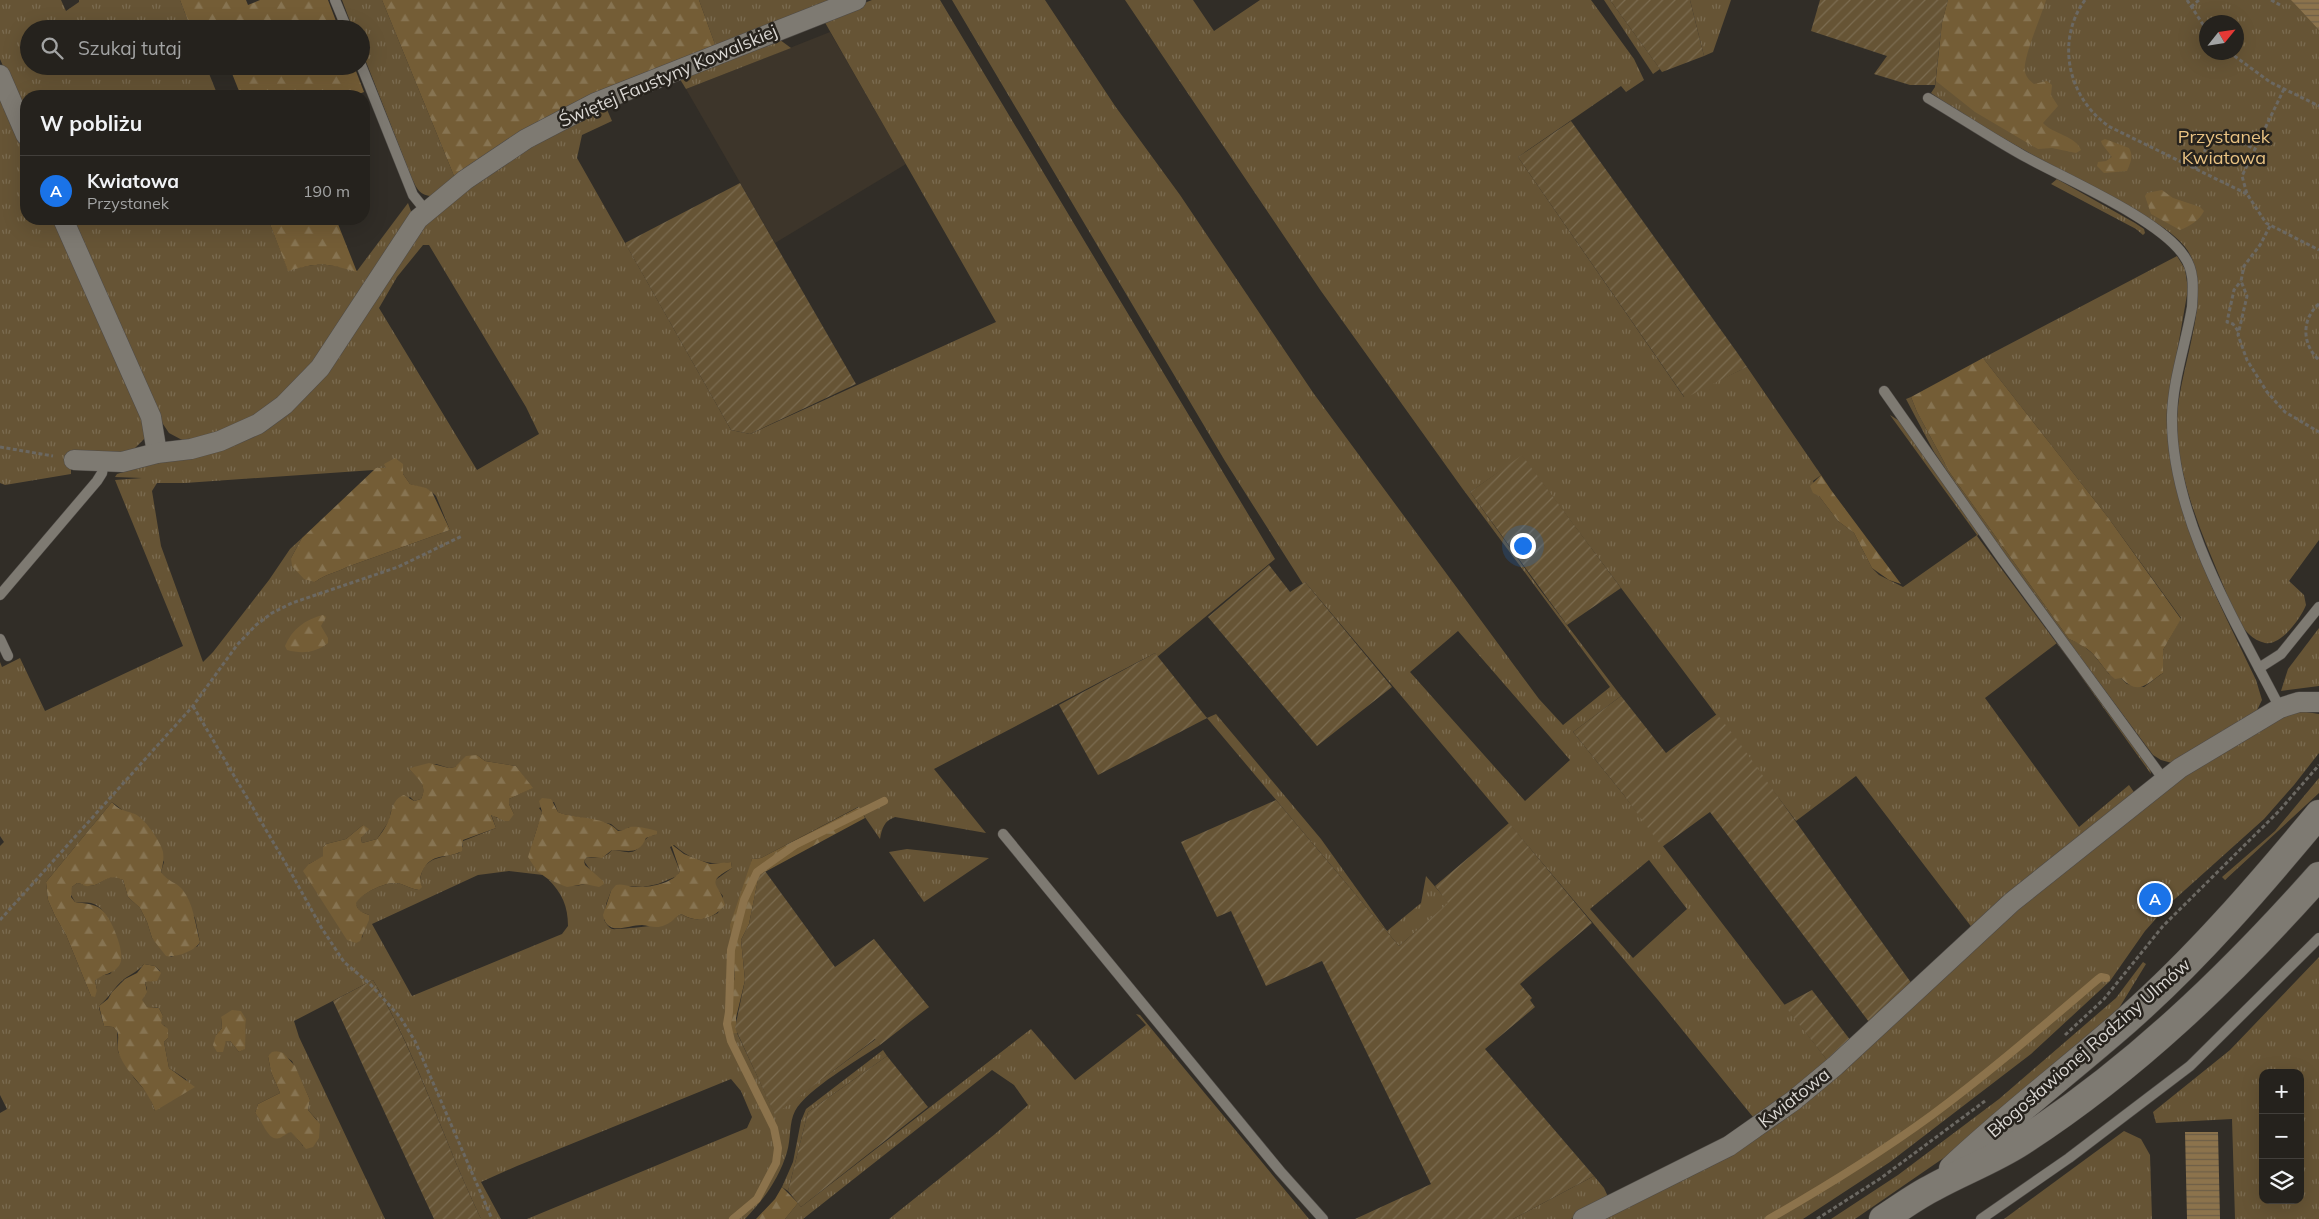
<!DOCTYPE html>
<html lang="pl">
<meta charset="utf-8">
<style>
:root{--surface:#25221d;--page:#2d2a26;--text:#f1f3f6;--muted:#a3a4a4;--line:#423f3b;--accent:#1a73e8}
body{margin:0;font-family:Mulish,sans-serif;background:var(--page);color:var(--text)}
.controls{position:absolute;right:15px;bottom:15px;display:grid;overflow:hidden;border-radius:10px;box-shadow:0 5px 20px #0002}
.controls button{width:45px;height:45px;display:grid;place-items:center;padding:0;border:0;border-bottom:1px solid var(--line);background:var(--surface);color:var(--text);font:25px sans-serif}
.compass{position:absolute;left:2199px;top:15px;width:45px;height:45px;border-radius:50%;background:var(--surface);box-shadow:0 5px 20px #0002;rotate:60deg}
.you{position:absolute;left:1522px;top:545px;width:18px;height:18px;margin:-12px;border:4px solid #fff;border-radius:50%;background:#1a73e8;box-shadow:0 0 0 8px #1a73e833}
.badge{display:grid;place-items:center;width:32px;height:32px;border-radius:50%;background:var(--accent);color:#fff;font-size:16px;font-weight:700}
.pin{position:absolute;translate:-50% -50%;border:2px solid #fff;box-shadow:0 1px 5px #0006}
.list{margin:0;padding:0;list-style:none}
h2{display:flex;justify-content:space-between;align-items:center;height:65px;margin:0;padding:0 20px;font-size:21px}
h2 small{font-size:16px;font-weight:400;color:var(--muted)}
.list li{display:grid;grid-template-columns:32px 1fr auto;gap:15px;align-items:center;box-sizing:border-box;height:70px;padding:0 20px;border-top:1px solid var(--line)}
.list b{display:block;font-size:19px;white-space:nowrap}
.list p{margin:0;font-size:16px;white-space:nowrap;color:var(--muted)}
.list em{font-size:16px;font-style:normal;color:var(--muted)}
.icon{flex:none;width:28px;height:28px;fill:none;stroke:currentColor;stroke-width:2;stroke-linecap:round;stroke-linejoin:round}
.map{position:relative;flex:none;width:2319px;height:1219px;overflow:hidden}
.search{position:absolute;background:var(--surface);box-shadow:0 5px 20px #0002;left:20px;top:20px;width:350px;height:55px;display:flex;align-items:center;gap:12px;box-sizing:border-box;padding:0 18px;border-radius:28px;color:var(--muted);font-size:19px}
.panel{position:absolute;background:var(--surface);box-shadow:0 5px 20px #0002;left:20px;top:90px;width:350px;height:135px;border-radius:20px}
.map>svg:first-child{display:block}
.built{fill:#3d352a}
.grass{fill:url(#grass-tufts);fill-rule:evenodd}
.forest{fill:url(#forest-firs)}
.garden{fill:url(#garden-furrows)}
.water{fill:url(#water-rules)}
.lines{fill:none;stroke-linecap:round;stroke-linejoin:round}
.stream{stroke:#8c734c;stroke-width:8}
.service-casing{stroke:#4f4b47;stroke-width:11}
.minor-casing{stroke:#4f4b47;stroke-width:21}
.secondary-casing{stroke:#4f4b47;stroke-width:29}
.path{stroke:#6b6862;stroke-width:3;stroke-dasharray:4 2.5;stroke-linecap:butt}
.service{stroke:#7e7a72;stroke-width:10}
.minor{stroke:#7e7a72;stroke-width:20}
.secondary{stroke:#7e7a72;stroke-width:28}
.labels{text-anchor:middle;stroke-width:5;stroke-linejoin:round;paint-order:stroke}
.street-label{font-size:18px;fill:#dad7d3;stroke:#27231d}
.park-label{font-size:18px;fill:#eac383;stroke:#27231d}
</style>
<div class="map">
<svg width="2319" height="1219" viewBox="0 0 2319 1219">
<defs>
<pattern id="grass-tufts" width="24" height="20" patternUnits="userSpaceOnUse" patternTransform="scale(1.25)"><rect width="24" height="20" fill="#665435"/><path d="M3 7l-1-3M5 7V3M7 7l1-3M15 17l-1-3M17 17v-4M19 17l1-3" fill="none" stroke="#7b6c51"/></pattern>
<pattern id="forest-firs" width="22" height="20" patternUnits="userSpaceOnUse" patternTransform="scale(1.25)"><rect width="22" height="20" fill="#745d36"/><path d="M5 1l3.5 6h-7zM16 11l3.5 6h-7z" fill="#877452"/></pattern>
<pattern id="garden-furrows" width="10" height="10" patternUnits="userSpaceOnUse" patternTransform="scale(1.25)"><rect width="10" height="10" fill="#665435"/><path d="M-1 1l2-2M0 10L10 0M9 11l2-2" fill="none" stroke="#7b6c51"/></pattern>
<pattern id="water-rules" width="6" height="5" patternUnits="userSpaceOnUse" patternTransform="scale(1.25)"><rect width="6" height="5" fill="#8c734c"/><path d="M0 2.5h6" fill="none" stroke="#6e5f47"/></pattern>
</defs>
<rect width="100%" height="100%" fill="#312d27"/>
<path class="built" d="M830,32L906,164L775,243L686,89Z"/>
<g class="grass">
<path d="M0,0H61L66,11L79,2V0H180L191,29H29V66H206L218,96H26V120L0,59Z"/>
<path d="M342,0H382L454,176L433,196C420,196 417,189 412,179L361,49V29H353Z"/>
<path d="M699,0H838L716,47Z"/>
<path d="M872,0H940L1275,559L1157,657L1155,653L934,769L986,833L895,817C884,821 882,828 880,839L858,807L761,858L752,859L731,943L735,977L725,1014V1033H737L775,1114L876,1039L880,1045C858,1060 807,1089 795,1111C789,1122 791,1139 787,1152C779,1179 764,1199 745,1219H527L747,1128L752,1117L741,1091L731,1079L517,1166L481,1182L501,1219H481C443,1140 418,1055 373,980L294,1021L299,1037L385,1219H0V1113L7,1109L0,1095V846L4,842L0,836V662L2,667L20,658L45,711L183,646L115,480L142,478L115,477L117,474L256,432L423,224L484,173L605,105L612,121L582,135L577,158L731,430L750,434L996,322L823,19ZM423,245H429L526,407L539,434L477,470L379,308L397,277ZM403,468V474L410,484C420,488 428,487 436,496L450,530L347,567C336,573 325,574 315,582L291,558L302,538L290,549L269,580L213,652L203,662L161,546L152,491L157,483H185ZM477,755L485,761L516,766L532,788L509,799V804L514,814L497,818L491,814L496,828L463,841V846L459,853C431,860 421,858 419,890C412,889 407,886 401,884C389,879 362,893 355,903L359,911L369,915L362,938L309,864L324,856L323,847L326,844L346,839L363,825L365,832L361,838L362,843L377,839L389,821L391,811L410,797L414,801L421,799C428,786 419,779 409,769L411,768L436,764L449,768L455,767ZM112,802L126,813H132L164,862L161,872L167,881L174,883L195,918L200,942L198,946L171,957L152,938L147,922L140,908L128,897L123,880C105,871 104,886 89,886C84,886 82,883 77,883L72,887L70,893L75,902C80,903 86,902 91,903C115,909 112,949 114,969L110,974L99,976L95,981L97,990L91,996L66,935L55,916L48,900L46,882ZM554,802L558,812L563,814L611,824L618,830L623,831L629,827L650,830L655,835C644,836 644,845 636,850C630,855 619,850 612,850C606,858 597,859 587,857L584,861L591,871L585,884C571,888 561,885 548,879C562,893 568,906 568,926L562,934L412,996L372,924L478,875L509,871L543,875C521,857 537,834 542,812L539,808ZM674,845C691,860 709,866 731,862L732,868L714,881V885L723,896L718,913C705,920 694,922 681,914C676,916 673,921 668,923C664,925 616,930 612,929C608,927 606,923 604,920L606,904L611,891L627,886L643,887L658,884L677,876L680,871L670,847ZM144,964L155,966L160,971L150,981L145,982L147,989C146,993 142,997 142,1000C141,1010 154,1007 159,1008L163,1016L160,1023L165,1026L168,1038L164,1042L169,1068L187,1080L155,1111L149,1095L134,1078L118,1052L117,1031L113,1027L104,1026L99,1008V1006C109,998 114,987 124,979C131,974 137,972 144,964ZM221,1017L246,1019L244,1049L239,1052L230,1041H226L224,1044L216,1035L222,1028ZM277,1051L292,1061L310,1100L308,1110L317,1120L303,1146L291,1131L282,1136L267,1131L261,1117L255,1113L258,1104L280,1093L271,1072L268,1056Z"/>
<path d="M952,0H1045L1115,106L1180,195L1314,394L1539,699L1563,725L1610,687L1462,488L1321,291L1125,0H1193L1214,31L1260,0H1591L1634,59L1644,80L1626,92L1621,86L1518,157L1684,397L1747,367L1821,475L1813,481L1819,496L1838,521L1854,533L1872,568L1879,575L1903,587L1977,535L1890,415L1901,422L1979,534L1977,536L2150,769L2151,774L2057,643L1985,698L2079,827L2129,785L2136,795L1973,929L1856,776L1796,821L1522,456L1470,492L1541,591L1621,696L1573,732L1623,794L1830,1064L1757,1118L1753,1117L1658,1000L1305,582L1303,584L1225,461ZM1458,631L1570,760L1525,801L1410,672ZM1649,860L1687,909L1633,958L1590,909Z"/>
<path d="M1604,0H1610L1660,69L1653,74Z"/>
<path d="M1690,0H1731L1713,52L1704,56Z"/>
<path d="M1948,0H2319V540L2289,581L2304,595L2306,605C2301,618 2281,646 2265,643C2240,637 2232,606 2223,585C2202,534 2179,483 2177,428C2175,373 2216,298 2188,251C2174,227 2116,201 2090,187C2037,157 1982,128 1931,93L1935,87L1942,23ZM2206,22H2236V52H2206Z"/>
<path d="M776,37L791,48L686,89L678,76Z"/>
<path d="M0,87L26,147V219H57L138,399L147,436L134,449L71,469V474L5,485L0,483Z"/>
<path d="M2057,179L2135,223L2144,229L2145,233L2143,235L2136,229L2051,184Z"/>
<path d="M408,203L412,214L404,229L297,384L242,426L184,441L169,433L159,418L69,219H268L288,270C319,263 327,263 357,271Z"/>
<path d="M2177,256L2185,269L2188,289L2167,410C2164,502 2218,599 2256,680L2262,700L2256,712L2172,763L2161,760L2153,755L2007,559L1934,452L1906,399L1911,397L1917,412L1950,473L2069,639L2081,644L2093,654L2109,674L2121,678L2127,684L2144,687L2163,673V650L2181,618L2107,516L1983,358Z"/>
<path d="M2319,628V686L2281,691L2288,669Z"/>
<path d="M2300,711L2319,714V753L2294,785L2264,819L2166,907L2156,891L2147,898L2154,908L2156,907L2161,913L2145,931L2110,981L2031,1054L1890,1162L1803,1219H1601L1719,1159L1993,927L2189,772L2270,721Z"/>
<path d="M1216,714L1321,839L1387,931L1421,903L1426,876L1449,903L1399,946L1207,718Z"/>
<path d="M2319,778V793L2225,880L2222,877L2275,831Z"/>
<path d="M907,849L989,858L924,902L889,852Z"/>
<path d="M2319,957V1219H2235L2232,1119L2156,1123L2153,1112L2230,1050ZM2263,1073H2300V1200H2263Z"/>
<path d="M2143,962L2146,964L2116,1013L1948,1155L1855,1219H1831L1898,1175L1999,1099L2116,998Z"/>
<path d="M1136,1014L1140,1015L1309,1219H889L995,1134L1028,1105L1014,1085L992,1070L803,1219H785L798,1203L801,1207L1031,1029L1075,1080L1146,1025Z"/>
<path d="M883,1050L887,1056L808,1112L788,1191L782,1187L793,1162L801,1121L806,1109Z"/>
<path d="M2124,1131L2141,1139L2150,1155L2152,1219H2004Z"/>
<path d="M1594,1176L1604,1188L1610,1201L1571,1219H1513Z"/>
</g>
<g class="forest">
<path d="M180,0H246L248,5L260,0H328L339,29H191Z"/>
<path d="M382,0H699L716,47L454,176Z"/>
<path d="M1948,0H2046C2042,15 2022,59 2025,72C2026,77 2030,81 2034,84L2047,81L2052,85L2051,95L2058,106L2043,123C2053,134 2076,136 2081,150L2076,153L2052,148L2038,149L1975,112L1936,81L1942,23Z"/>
<path d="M229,66H354L364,92L354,96H241Z"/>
<path d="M2105,139L2129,148C2134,156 2130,164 2127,171L2104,173L2097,166L2098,162L2106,161L2112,157L2102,144L2101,141Z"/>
<path d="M2162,190L2173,198L2200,207L2204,211C2199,221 2190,226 2180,230L2151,214L2145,196L2147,193Z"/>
<path d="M268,219H336L357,272C327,263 319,262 288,271Z"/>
<path d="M1983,358L2107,516L2181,619L2163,650V673C2146,684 2139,696 2121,678L2115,679C2106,672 2101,663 2093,654C2086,647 2078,643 2069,639L1950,473L1917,412L1911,397Z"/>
<path d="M395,458L403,464V474L410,484L426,488L432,492L450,530L347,567C336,573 325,574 315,582L304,579L292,566L291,558L302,538L376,468H386L384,464Z"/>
<path d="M1821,475L1831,490L1901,584L1889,580L1872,568L1854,533L1838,521L1819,496L1813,493L1810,486Z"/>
<path d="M323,615L326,617L321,626L328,638V643C315,653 302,654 287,650L285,646C292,629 306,619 323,615Z"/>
<path d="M477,755L485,761L516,766L533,788L509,799V804L514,814L509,821H505L491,815L496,828L463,840L462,851C445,860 432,851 422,872C420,877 419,881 422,887L419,890C412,889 407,886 401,884C389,879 362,893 356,903C357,911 362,912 369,915V920L360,941L356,943L347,940L303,871L309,864L323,856V847L326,844L346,839L363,825L369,829L361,838L362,843L377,839C381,834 385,828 388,822C392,812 392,799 404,795L414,801L421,799C428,785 418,779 409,769L410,768L429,763L449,768L455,767L466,756Z"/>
<path d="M542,798L551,799L558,812C574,819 606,816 618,831C624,831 625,828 630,827C638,826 649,829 657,831V834L646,838C639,856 627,850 612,850L602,858L587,857L584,861L585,865L603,881L604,884L599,887L585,884L567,887L559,884L548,879L537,871L528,857L542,812L539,801Z"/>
<path d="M112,802C119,810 123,810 132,813C143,815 161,842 163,852C164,859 163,865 161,872C169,883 175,881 182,889C194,904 195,924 200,942C196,950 177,958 166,956L152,938L147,922L140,908L128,897L123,880C106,872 104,885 89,886C84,887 82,883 77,883L72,887L71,897L75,902C85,904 93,903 101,909C111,917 126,953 120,964C114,975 102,973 95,981L97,990L95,997L91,996L66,935L55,916L48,900L46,882Z"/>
<path d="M859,807L865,818L759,875L749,924L741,940L745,980L736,1018L737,1033L726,1034L725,1014L735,977L730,925L752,859L761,858Z"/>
<path d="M671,844L684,854L710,864L731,862L732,868C703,884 720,882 725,905C713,919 698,924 681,914C675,917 672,923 665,925C657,929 650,926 642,925C627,925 607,937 603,915L611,891L616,885C623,883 629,887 636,887C649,888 674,883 680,871Z"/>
<path d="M144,964L155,966L161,973L157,981L145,982L147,992L142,1000L147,1007L159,1008L163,1016L161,1023L168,1029V1038L164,1042L169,1068L195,1087L155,1111C147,1085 129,1078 119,1054C116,1046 120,1038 117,1031L113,1027L104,1026L99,1006L108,999L112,992L125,979L137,973Z"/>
<path d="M232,1010L241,1011L246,1019L245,1049L239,1052L230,1041H226L223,1052H217L213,1045L216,1035L222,1028L221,1017Z"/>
<path d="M277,1051L283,1053L295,1066L310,1100L308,1110L320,1124L319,1138L313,1147L306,1149L291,1132C287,1133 284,1136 280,1138C267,1142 263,1120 255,1113L258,1104L280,1093L271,1072L268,1056L272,1052Z"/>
<path d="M782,1187L798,1203L785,1219H756L775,1199Z"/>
</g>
<g class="garden">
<path d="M1610,0H1690L1704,56L1662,72Z"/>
<path d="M1820,0H1948L1942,23L1935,85H1910L1874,74L1887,56L1811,31Z"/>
<path d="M1571,121L1736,351L1747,367L1685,398L1518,157Z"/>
<path d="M740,183L856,384L750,434L731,430L625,243Z"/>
<path d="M1522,455L1621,588L1567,625L1470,492Z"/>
<path d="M1269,565L1290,592L1305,582L1392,687L1317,746L1208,617Z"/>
<path d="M1155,653L1207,718L1098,775L1059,705Z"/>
<path d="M1621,696L1666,753L1717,714L1736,738L1912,984L1869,1022L1710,812L1662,847L1623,794L1573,732Z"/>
<path d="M1276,800L1399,946L1448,903L1435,886L1509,823L1592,923L1520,984L1532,998L1530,1000L1535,1007L1485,1049L1594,1176L1513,1219H1355L1431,1184L1322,961L1266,986L1231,911L1217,917L1181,842Z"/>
<path d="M765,871L835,967L874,939L929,1007L880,1045L875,1039L775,1115L735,1028L745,980L741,940L749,924L759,874Z"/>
<path d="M373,980C418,1056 443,1140 481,1219H434L333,1001Z"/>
<path d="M1812,990L1851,1041L1830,1064L1784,1005Z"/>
<path d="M887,1056L928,1107L801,1207L788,1191L808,1112Z"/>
</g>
<g class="water">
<path d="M2291,0H2319V30L2294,3Z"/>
<path d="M2185,1132H2218L2220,1219H2187Z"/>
</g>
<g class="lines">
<g class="stream">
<path d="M733,1219L757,1199L776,1163L778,1148L774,1128L731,1041L727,1024L729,1012L731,950L744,900L757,872L795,845L884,801"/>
<path d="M1769,1219C1825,1187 1880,1153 1932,1115C1989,1073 2043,1026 2097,980L2101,977L2106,978"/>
</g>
<g class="service-casing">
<g id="service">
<path d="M335,0L347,29"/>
<path d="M361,65L413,195L426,211"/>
<path d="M1928,98C1960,117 1990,137 2022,155C2063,178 2160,219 2184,256C2195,271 2193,289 2192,307C2186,343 2173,379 2172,415C2170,515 2235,621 2280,708"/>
<path d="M1884,391L2003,560L2164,780"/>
<path d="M0,595L97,481L102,473L104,462"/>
<path d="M0,639L8,656"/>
<path d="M2259,668L2281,654L2319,607"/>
<path d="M1003,834L1280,1171L1323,1219"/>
<path d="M1981,1219L2069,1158L2190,1066L2319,938"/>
</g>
</g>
<g class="minor-casing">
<g id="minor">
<path d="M0,75L26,135"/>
<path d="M63,219L151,417L157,453"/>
<path d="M74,460L122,462L157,453L191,449L220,441L258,424L284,405L320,368L418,219L465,180L526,139L595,103L856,0"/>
<path d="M1583,1219L1729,1146L1793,1101L1835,1066L2012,902L2180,768L2280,708L2299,702H2319"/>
</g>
</g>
<g class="secondary-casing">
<g id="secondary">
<path d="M1953,1169C2009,1116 2070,1070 2128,1019C2198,957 2259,886 2319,814"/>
<path d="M1883,1219C1900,1208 1916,1196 1934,1187C1963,1171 1993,1160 2021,1142C2134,1069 2230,976 2319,876"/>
</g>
</g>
<g class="path">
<path d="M2085,0C2055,41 2068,99 2110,127L2247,194"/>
<path d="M2187,0L2206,29"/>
<path d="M2271,0L2280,5"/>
<path d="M2191,7L2199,0"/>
<path d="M2229,52L2270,82L2319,106"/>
<path d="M2284,89L2242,176L2247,194L2266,223L2319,250"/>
<path d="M2195,169L2215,132H2219L2255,149"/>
<path d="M2270,226L2260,245L2244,266L2241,281L2247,296L2238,335L2247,360L2267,392L2285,412L2319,432"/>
<path d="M2319,304C2301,319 2302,345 2319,360"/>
<path d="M2238,331L2233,324L2227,322L2234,290L2241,281"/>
<path d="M0,447L53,456"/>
<path d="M193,706L289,869L321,927L344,962L370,984L400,1017L415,1041L492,1219"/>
<path d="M0,920L193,706L237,645L256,625L272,613L292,603L398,567L462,536"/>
<path d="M2065,1035L2104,999L2163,926L2279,811L2319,765"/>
<path d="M1817,1219L1881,1178L1985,1101"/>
</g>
<use href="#service" class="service"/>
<use href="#minor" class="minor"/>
<use href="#secondary" class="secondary"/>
</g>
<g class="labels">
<g class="street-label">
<text transform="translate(668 76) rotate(-23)" y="6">Świętej Faustyny Kowalskiej</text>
<text transform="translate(2089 1048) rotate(-41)" y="6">Błogosławionej Rodziny Ulmów</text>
<text transform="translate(1794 1098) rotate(-38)" y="6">Kwiatowa</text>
</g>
<g class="park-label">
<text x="2224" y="143">Przystanek<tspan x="2224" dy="21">Kwiatowa</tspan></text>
</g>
</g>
</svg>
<div class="controls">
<button>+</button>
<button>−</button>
<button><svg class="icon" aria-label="layers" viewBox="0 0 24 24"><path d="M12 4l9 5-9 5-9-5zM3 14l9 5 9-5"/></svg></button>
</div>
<svg class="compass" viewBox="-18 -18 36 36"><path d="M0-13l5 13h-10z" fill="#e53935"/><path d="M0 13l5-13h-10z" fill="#a3a4a4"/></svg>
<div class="you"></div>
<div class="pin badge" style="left:2155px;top:899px">A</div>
<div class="search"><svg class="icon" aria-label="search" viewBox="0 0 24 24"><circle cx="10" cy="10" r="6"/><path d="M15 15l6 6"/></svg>Szukaj tutaj</div>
<section class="panel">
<h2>W pobliżu<small></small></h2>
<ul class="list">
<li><span class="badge">A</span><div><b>Kwiatowa</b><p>Przystanek</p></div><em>190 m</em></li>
</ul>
</section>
</div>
